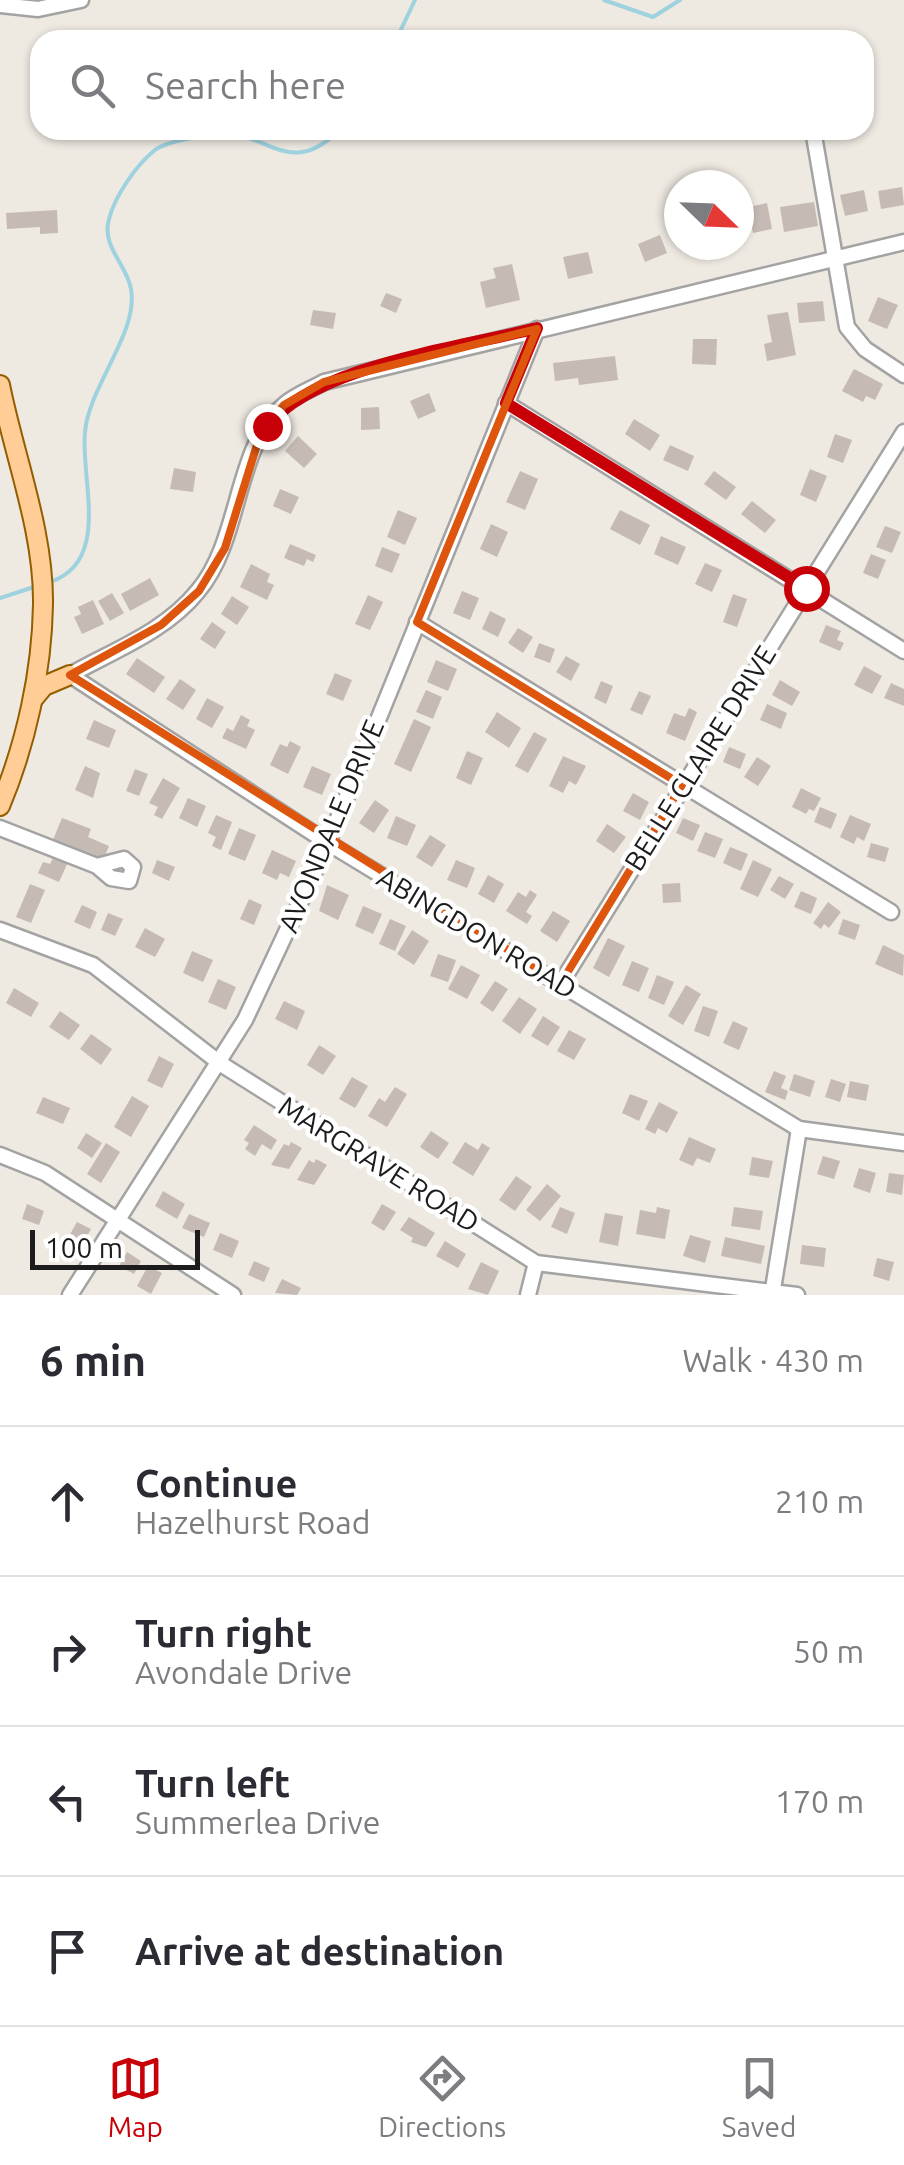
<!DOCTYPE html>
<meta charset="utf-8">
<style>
:root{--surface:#fff;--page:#f2f2f3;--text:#2b2b33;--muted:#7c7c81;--line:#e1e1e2;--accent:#c80007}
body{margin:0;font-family:Ubuntu,sans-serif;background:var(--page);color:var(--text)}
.compass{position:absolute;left:664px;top:170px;width:90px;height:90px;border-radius:50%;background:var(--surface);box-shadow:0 2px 8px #0004;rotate:113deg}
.scale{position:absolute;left:30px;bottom:25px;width:170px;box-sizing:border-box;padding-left:10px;border:5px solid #1c1c1c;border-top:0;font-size:28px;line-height:35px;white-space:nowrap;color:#1c1c1c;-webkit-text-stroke:8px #fff;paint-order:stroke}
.stop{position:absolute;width:30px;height:30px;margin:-22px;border:8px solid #c80007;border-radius:50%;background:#fff}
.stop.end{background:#c80007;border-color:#fff;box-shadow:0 2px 10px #0008}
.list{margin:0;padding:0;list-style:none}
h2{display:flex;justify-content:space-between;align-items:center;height:130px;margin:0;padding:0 40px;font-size:42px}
h2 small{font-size:32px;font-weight:400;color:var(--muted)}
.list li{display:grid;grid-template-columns:65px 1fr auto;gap:30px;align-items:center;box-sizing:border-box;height:150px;padding:0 40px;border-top:2px solid var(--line)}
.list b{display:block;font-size:38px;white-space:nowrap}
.list p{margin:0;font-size:32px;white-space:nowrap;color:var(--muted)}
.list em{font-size:32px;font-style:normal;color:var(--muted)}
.icon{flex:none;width:55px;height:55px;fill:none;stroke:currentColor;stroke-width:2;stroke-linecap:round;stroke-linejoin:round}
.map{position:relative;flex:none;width:904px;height:1295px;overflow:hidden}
.search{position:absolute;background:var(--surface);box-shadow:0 2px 8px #0004;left:30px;right:30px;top:30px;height:110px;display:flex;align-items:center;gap:25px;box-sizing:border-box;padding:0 35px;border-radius:30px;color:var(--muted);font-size:38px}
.sheet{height:730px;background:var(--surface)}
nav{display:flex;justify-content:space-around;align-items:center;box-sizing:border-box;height:140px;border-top:2px solid var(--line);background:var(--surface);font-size:28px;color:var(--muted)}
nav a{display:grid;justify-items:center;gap:5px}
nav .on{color:var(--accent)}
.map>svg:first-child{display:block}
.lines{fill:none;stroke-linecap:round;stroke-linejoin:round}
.stream{stroke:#9ed2df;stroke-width:4}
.building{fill:#c6bbb4}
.minor-casing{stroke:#a3a3a3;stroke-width:19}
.major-casing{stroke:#945d00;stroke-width:22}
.minor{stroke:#fff;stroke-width:14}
.major{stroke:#ffcd95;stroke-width:18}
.route{stroke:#c80007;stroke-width:12}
.marked{fill:none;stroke:#de560d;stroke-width:8;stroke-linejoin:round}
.labels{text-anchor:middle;stroke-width:9;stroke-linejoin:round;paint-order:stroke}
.street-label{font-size:28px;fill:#1c1c1c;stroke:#fff}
</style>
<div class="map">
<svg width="904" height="1295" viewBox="0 0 904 1295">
<rect width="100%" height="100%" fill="#eee9e1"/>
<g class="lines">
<g class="stream">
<path d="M604,0L653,17L680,0"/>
<path d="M396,40L415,0"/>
<path d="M50,582C112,562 80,478 85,432C89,386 139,332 131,289C127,265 101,246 109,219C115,196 136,165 155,150C167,141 205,135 221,134C267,131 290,180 339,130"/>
<path d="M0,598L37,586"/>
</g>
</g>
<g class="building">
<path d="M902,187L904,205L881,209L878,191Z"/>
<path d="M864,190L868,211L845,216L840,195Z"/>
<path d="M814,202L818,226L784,232L780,207Z"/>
<path d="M767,203L772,229L753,233L748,207Z"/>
<path d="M57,210L58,233L40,234V227L7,229L6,213Z"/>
<path d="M660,235L667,253L645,262L638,244Z"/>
<path d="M588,252L593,273L568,279L563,257Z"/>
<path d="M512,264L520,300L486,308L480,282L496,278L493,268Z"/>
<path d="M386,293L402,299L396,313L380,306Z"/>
<path d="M878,297L898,305L887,329L868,321Z"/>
<path d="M823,301L825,321L799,323L797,303Z"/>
<path d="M313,310L336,313L333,329L310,325Z"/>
<path d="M788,312L796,355L767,361L764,344L772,342L767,315Z"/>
<path d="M693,339H717L716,365L692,364Z"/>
<path d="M615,356L618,380L579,385L578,378L555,381L553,363Z"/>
<path d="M854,369L883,384L875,400L866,396L863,402L842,391Z"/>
<path d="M429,393L436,411L418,419L410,401Z"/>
<path d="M379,407L380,429L361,430V408Z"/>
<path d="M634,419L660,435L650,451L625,434Z"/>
<path d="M835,434L852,440L843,463L827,457Z"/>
<path d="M298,436L317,454L304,468L285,451Z"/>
<path d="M670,445L694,456L688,471L663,460Z"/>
<path d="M174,468L196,472L193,492L170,489Z"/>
<path d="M810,469L827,476L816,502L800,495Z"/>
<path d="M520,471L538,479L525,510L506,502Z"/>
<path d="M714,471L736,487L726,500L704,484Z"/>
<path d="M280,489L299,497L291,514L273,506Z"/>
<path d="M752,501L776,520L765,533L741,514Z"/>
<path d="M398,510L417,518L405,545L387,537Z"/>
<path d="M620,510L650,525L640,545L610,529Z"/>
<path d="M491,524L508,532L497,557L480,549Z"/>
<path d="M885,526L901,532L892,553L876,547Z"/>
<path d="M661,536L686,547L678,565L654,554Z"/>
<path d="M290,544L316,555L313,562L307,559L304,566L284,558Z"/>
<path d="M382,547L400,554L392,573L375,566Z"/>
<path d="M871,554L886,560L878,579L863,573Z"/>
<path d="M705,563L722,570L712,592L695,584Z"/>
<path d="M251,564L270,574L267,582L274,585L267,600L240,587Z"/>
<path d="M150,578L159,595L130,611L121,594Z"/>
<path d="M462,591L479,598L470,620L453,613Z"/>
<path d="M112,593L124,613L110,621L98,601Z"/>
<path d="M733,594L747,599L737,627L723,622Z"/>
<path d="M368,595L383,602L370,630L355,624Z"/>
<path d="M232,596L249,607L237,625L221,614Z"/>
<path d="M93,600L104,624L82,634L74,617L81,614L78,607Z"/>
<path d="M490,611L506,619L498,637L482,629Z"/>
<path d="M212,622L226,632L215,649L200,639Z"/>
<path d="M826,625L841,631L837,640L844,643L840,651L819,642Z"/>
<path d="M518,628L533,637L523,653L508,643Z"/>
<path d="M539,643L555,649L550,663L534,657Z"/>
<path d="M566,656L580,664L571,681L556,672Z"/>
<path d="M137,658L165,677L154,693L126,674Z"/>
<path d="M436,660L457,669L448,691L427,682Z"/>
<path d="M864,666L882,676L872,694L854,685Z"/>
<path d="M335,673L352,680L343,701L326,694Z"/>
<path d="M180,679L196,690L183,710L166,699Z"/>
<path d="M780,680L800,692L792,706L772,695Z"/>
<path d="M601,681L613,686L606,704L594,698Z"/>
<path d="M891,683L904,689V706L884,698Z"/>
<path d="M426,690L442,697L433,719L416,712Z"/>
<path d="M639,691L651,696L642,715L630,710Z"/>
<path d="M207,698L224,707L212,728L196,719Z"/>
<path d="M767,704L787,713L781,729L760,720Z"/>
<path d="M689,708L697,712L685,741L666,733L674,713L685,717Z"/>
<path d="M497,712L521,728L509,748L485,732Z"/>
<path d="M241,715L250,720L247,726L255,730L246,749L222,738L227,728L233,731Z"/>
<path d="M414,719L431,727L411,772L394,764Z"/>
<path d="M94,720L116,730L109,748L86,739Z"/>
<path d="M534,732L547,739L528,773L515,766Z"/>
<path d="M290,741L301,747L288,774L270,765L280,744L287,747Z"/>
<path d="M729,747L746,754L740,769L723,762Z"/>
<path d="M467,751L483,758L471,785L456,778Z"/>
<path d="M563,756L586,766L576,785L569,781L563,793L549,786Z"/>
<path d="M757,757L771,766L758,786L744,777Z"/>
<path d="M85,766L100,773L93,798L75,790Z"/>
<path d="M312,766L331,774L322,795L303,787Z"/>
<path d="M135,769L148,774L139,796L126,791Z"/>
<path d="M163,778L180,788L162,819L154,815L158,807L149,803Z"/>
<path d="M801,788L821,798L814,811L809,809L806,814L792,807Z"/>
<path d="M633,793L649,802L640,820L623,811Z"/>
<path d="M188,798L206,806L197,827L179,818Z"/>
<path d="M375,800L389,810L374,833L359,823Z"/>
<path d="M820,807L837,814L831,829L814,822Z"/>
<path d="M216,815L232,822L221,850L212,846L216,837L208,833Z"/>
<path d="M850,815L871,824L864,841L857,837L854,844L840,837Z"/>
<path d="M396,816L416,825L407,846L387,838Z"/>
<path d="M62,818L91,829L88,837L109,846L102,863L52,842Z"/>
<path d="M683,818L700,825L693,841L676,833Z"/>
<path d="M607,824L626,837L614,853L596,841Z"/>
<path d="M239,828L256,835L245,861L228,854Z"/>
<path d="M705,832L723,839L715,858L697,851Z"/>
<path d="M430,835L446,845L432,867L416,857Z"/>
<path d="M871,843L889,848L885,862L867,857Z"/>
<path d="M730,847L748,854L741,871L723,863Z"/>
<path d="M272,850L296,861L289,877L280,873L277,880L262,873Z"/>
<path d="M54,856L68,862L59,882L38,873L43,862L50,864Z"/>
<path d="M157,860L175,867L169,881L152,873Z"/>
<path d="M456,860L475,868L467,888L447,880Z"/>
<path d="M753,860L772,869L758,897L740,889Z"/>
<path d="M488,875L504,884L494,903L478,894Z"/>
<path d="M779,876L794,884L785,899L770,890Z"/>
<path d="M680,883L681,902L663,903L662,884Z"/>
<path d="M30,884L45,890L31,923L16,917Z"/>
<path d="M327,885L349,895L338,920L319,911Z"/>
<path d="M530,890L537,895L526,912L532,916L527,924L506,911L518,892L526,897Z"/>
<path d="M801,891L817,898L811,914L794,907Z"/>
<path d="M249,899L262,905L254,925L240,919Z"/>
<path d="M828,902L841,912L829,928L824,924L821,929L813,923Z"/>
<path d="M82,905L97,912L90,929L74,922Z"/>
<path d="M363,906L382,914L373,934L355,926Z"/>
<path d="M553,911L570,921L557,942L540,931Z"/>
<path d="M108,913L123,919L115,936L101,930Z"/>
<path d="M390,919L406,926L395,951L379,944Z"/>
<path d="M843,919L860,925L855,940L838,934Z"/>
<path d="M145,928L165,939L155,957L135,947Z"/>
<path d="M412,930L429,941L414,965L397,954Z"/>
<path d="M608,938L625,946L609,977L593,968Z"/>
<path d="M883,945L904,955L903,976L875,964Z"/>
<path d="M192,951L213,960L203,982L183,973Z"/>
<path d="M438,954L456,960L448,982L430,976Z"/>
<path d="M632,961L649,968L639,992L622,985Z"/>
<path d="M461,965L480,975L467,999L448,989Z"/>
<path d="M657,975L674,982L664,1005L648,998Z"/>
<path d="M218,979L236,987L226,1010L208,1002Z"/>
<path d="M495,981L508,989L493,1012L480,1003Z"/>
<path d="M686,985L701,994L683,1025L668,1016Z"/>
<path d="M14,988L39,1003L31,1017L6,1003Z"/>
<path d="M519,997L537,1009L520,1034L502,1021Z"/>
<path d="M284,1001L305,1011L297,1030L275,1019Z"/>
<path d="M703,1006L718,1011L709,1037L694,1031Z"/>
<path d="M60,1011L80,1025L69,1040L49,1027Z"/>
<path d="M543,1016L560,1027L548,1046L531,1036Z"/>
<path d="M733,1021L748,1028L739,1050L723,1043Z"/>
<path d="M569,1030L586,1039L574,1060L557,1051Z"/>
<path d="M91,1034L112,1049L101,1065L80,1049Z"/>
<path d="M319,1045L336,1056L323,1075L307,1065Z"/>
<path d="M159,1056L174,1064L162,1088L147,1081Z"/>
<path d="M774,1071L786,1076L781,1088L788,1091L785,1100L765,1092Z"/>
<path d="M794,1074L815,1081L810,1097L789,1090Z"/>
<path d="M352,1077L368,1086L355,1108L339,1099Z"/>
<path d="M831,1079L846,1084L840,1102L825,1097Z"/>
<path d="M850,1081L869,1085L866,1101L847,1097Z"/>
<path d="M395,1087L407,1094L387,1127L368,1116L379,1098L385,1102Z"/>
<path d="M630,1094L648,1101L639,1121L622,1113Z"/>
<path d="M132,1096L149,1106L131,1137L114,1127Z"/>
<path d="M43,1097L70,1108L63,1124L36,1113Z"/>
<path d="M659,1102L678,1112L667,1133L658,1128L655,1134L645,1129Z"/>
<path d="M254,1125L277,1140L271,1150L262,1144L255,1156L245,1149L249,1143L244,1140Z"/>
<path d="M431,1131L449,1143L438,1159L420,1147Z"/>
<path d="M86,1133L102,1143L92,1158L77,1148Z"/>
<path d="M689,1137L716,1149L710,1163L697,1158L693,1166L679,1160Z"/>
<path d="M291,1142L302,1148L289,1169L271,1165L284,1144L289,1146Z"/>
<path d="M465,1142L478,1150L482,1143L490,1148L473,1176L452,1163Z"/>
<path d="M106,1143L120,1152L101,1183L87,1174Z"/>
<path d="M823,1156L840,1161L834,1179L817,1174Z"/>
<path d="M752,1157L773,1161L769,1178L749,1175Z"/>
<path d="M316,1159L327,1165L314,1185L297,1180L309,1160L314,1163Z"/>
<path d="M859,1168L876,1173L870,1193L853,1187Z"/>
<path d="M889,1173L904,1175L902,1195L886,1192Z"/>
<path d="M516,1176L532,1187L515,1211L499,1200Z"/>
<path d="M547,1184L561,1196L540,1221L526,1210Z"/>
<path d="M163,1191L185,1204L177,1219L155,1206Z"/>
<path d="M27,1204L44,1211L39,1225L22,1219Z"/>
<path d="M382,1204L396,1212L384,1231L371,1223Z"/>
<path d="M560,1207L575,1213L567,1234L551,1227Z"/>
<path d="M657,1207L670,1210L665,1239L636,1234L640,1210L656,1213Z"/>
<path d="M734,1207L763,1211L760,1230L731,1226Z"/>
<path d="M605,1213L623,1216L618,1246L599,1242Z"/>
<path d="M189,1214L210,1223L204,1237L182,1228Z"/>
<path d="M409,1217L435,1233L426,1247L411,1242L413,1238L400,1230Z"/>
<path d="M77,1222L91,1229L82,1246L68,1238Z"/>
<path d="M220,1233L239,1241L232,1258L213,1250Z"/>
<path d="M690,1235L711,1241L705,1263L683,1256Z"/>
<path d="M725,1237L765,1246L761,1264L721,1256Z"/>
<path d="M445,1241L466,1254L458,1268L436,1256Z"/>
<path d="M802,1245L826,1248L824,1267L800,1264Z"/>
<path d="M127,1252L141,1261L134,1274L119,1266Z"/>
<path d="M877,1258L894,1262L889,1281L873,1276Z"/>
<path d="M254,1261L270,1268L264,1282L248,1275Z"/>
<path d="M481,1262L499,1271L488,1295L468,1289Z"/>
<path d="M148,1266L162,1273L151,1294L137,1286Z"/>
<path d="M282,1279L301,1288L297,1295L275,1293Z"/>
</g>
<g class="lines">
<g class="minor-casing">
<g id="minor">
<path d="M0,5L38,9L81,0"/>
<path d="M813,130L847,327L865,349L904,375"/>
<path d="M904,242L324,382C312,389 295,395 284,405C234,447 242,539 198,591C165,632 114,650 70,675L328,843L799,1129L904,1143"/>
<path d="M506,403L904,651"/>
<path d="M417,622L891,912"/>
<path d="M0,828L97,866L111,878L129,881L133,867L124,859L97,866"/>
<path d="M0,930L93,965L221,1064L536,1263L797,1295"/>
<path d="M561,983L904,432"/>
<path d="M0,1155L45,1173L233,1295"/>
<path d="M70,1295L245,1020L328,843L537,329"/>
<path d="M528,1295L536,1263"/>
<path d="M772,1295L799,1129"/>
</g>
</g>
<g class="major-casing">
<g id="major">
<path d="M0,385C14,456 44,531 43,604C42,672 26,744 0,806"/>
<path d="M34,698L44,686L70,675"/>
</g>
</g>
<use href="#minor" class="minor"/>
<use href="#major" class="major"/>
</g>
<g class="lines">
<path class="route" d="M267,426C316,365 460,348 537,328L506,403L806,588"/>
</g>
<path class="marked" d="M537,329L417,622L682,785L561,983L70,675L161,625L199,591L225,548L260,435L284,405L324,382Z"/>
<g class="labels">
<g class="street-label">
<text transform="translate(700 758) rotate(-58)" y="10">BELLE CLAIRE DRIVE</text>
<text transform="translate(331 826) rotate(-67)" y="10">AVONDALE DRIVE</text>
<text transform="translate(477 933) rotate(31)" y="10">ABINGDON ROAD</text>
<text transform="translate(379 1164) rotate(32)" y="10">MARGRAVE ROAD</text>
</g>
</g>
</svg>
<svg class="compass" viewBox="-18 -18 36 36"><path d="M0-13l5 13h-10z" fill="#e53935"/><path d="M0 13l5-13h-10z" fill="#7c7c81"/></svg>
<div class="scale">100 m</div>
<div class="stop" style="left:806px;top:588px"></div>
<div class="stop end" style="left:267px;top:426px"></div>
<div class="search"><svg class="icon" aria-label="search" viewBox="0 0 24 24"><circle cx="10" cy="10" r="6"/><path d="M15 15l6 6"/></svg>Search here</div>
</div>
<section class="sheet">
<h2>6 min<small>Walk · 430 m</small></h2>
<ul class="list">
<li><svg class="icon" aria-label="ahead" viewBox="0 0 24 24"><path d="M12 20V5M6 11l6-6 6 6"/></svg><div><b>Continue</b><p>Hazelhurst Road</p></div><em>210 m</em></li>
<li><svg class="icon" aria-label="right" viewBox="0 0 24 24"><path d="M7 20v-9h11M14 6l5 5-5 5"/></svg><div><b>Turn right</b><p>Avondale Drive</p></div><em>50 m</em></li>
<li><svg class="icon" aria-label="left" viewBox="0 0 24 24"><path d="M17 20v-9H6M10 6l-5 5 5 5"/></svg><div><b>Turn left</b><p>Summerlea Drive</p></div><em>170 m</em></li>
<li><svg class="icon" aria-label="arrive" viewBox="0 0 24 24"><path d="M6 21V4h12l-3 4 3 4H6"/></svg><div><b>Arrive at destination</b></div></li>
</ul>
</section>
<nav>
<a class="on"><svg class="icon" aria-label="map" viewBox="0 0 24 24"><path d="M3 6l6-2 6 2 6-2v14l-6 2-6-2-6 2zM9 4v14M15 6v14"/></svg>Map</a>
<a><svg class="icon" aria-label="directions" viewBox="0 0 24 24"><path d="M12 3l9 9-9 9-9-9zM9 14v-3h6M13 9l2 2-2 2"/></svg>Directions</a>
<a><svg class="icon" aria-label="saved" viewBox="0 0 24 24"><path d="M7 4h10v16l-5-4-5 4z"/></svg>Saved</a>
</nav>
